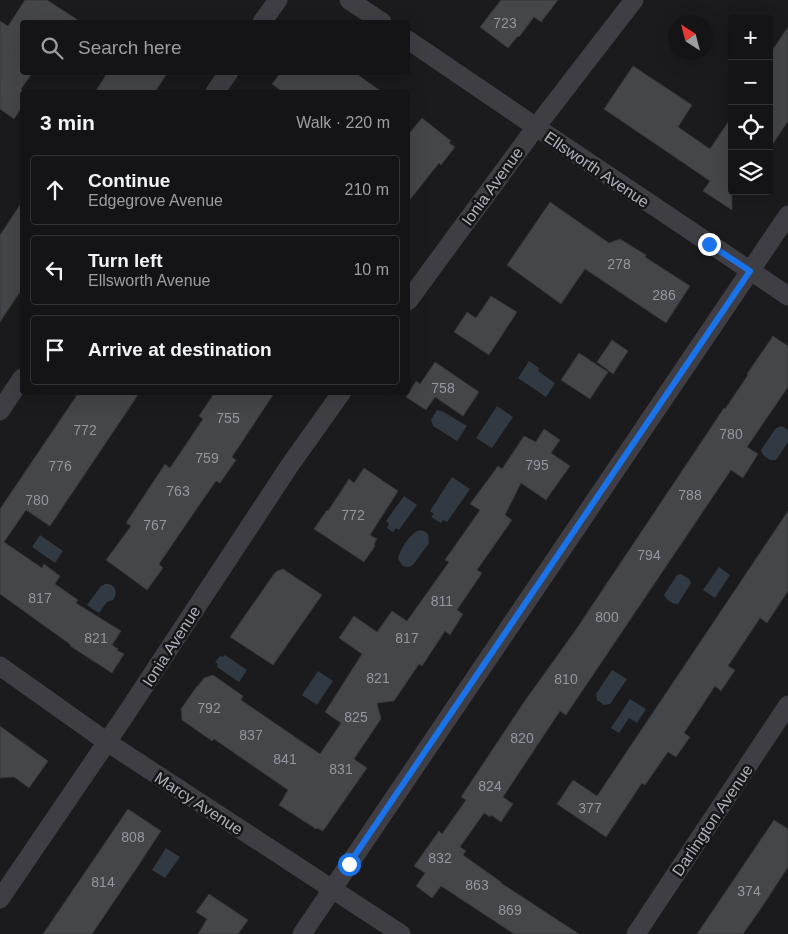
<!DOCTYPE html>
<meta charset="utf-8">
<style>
:root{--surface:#141416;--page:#1d1d1f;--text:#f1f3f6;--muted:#9d9ea1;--line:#333335}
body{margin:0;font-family:Arial,sans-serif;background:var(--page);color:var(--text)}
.controls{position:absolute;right:15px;top:15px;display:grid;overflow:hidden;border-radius:5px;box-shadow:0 5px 20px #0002}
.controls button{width:45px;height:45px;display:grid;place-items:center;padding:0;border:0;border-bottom:1px solid var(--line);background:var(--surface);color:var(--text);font:25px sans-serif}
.compass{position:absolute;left:668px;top:15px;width:45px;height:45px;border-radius:50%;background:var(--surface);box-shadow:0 5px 20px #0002;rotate:324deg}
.stop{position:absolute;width:15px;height:15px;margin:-11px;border:4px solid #1a73e8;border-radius:50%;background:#fff}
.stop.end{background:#1a73e8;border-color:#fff;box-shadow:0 1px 5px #0008}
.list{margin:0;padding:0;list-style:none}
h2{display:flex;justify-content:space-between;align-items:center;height:65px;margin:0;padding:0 20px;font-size:21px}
h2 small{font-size:16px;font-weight:400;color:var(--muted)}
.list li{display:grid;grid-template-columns:32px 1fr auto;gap:15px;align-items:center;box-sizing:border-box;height:70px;margin:0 10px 10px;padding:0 10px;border:1px solid var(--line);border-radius:5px}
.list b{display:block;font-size:19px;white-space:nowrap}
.list p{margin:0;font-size:16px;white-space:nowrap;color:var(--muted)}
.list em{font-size:16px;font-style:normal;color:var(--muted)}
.icon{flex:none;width:28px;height:28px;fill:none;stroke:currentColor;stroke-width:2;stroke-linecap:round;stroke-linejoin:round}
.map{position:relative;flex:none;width:788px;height:934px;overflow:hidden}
.search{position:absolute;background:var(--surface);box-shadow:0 5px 20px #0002;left:20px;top:20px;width:390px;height:55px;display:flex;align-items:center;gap:12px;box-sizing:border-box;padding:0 18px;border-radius:5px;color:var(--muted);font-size:19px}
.panel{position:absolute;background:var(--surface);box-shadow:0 5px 20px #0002;left:20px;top:90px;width:390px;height:305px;border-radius:5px}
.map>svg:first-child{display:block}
.water{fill:#313942}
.building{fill:#45464a;stroke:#353539}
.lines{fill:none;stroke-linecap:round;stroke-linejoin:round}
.street{stroke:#3e3e44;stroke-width:19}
.route{stroke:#1a73e8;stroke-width:6}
.labels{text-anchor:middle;stroke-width:5;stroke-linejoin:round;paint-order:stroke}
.number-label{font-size:14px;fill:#9496a0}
.street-label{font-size:16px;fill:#aeb1bc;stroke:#161618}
</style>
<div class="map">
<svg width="788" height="934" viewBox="0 0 788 934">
<rect width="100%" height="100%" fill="#1b1b1d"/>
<g class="water">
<path d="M529,361L539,368L538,371L555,383L546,397L518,378Z"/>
<path d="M497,406L513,417L492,448L476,438Z"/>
<path d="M437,410L442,411L467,426L457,441L433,426L431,420Z"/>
<path d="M782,426L788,430V442L776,460H770L763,455L761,450L776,428Z"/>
<path d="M452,477L470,489L447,522L443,520L441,523L431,517L434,514L430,511Z"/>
<path d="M404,496L417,505L399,530L396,528L393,532L387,528L389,524L386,521Z"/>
<path d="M419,530L424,531L428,534L429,543L413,565L408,567L403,566L398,559C400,549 410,534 419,530Z"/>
<path d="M40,535L63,551L55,563L32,547Z"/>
<path d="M719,567L730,575L715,598L703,590Z"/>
<path d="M681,574L689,579L691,583L678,604C672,604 666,600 664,595L677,575Z"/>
<path d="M105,584C115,583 119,592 113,600L107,602L99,613L87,605L101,586Z"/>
<path d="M225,655L247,670L239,682L217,667L218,664L215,662L220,656L223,657Z"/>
<path d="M612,670L627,679L610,704L604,705L597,700L596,694Z"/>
<path d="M318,671L333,681L317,705L302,695Z"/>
<path d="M630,699L646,709L637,723L629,718L619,733L611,728Z"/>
<path d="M166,848L180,857L165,878L152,870Z"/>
</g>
<g class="building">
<path d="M25,0H47L81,22H22V72H33L21,89L22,90V107L14,119L0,109V21L8,26Z"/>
<path d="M501,0H558L541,22L534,17L519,37L518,36L508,48L480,27Z"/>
<path d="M788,27V121L769,150V55Z"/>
<path d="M633,66L692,105L678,127L710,149L732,116V210L703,191L710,181L604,109Z"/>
<path d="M108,72H168L155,92H95Z"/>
<path d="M281,72H354L382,92H283L272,84Z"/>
<path d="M422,118L451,141L449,143L455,147L441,165L439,163L408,202V135Z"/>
<path d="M22,202V289L0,322V235Z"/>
<path d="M550,202L609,243L620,239L646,255L645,257L690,286L666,323L585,269L561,304L507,265Z"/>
<path d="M491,296L517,312L489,355L454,332L467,312L476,318Z"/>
<path d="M773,336L788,346V387L747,447L758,454L743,478L731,470L566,715L560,711L503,797L513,804L501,822L491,815L490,817L484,813L460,847L466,851L463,855L501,882V883L579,934H514L441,886L432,898L416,886L425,873L414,866L439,831L442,834L466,800L461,797L524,702L575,631L724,408L725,409L748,375L747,374Z"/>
<path d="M612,340L628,351L613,374L597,362Z"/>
<path d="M579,353L608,372L590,399L561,380Z"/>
<path d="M435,362L479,392L463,416L435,397L426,410L406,397L416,381L420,384Z"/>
<path d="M79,392H140L50,526L26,510L4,542L42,568L44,564L60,576L55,584L78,600L76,603L121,631L112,645L118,649L117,650L124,654L112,673L70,646L71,645L0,594V509Z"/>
<path d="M215,392H275L232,457L236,460L220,483L216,481L191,517L159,564L163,568L147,590L106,560L131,526L126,523L165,464L170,468L203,419L199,416Z"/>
<path d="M544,429L560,440L551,453L570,466L546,500L521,483L505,515L512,520L477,570L482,573L457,610L463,614L450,635L445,631L422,666L419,664L394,701L377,703L381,719L354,759L367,768L323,831L317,828L316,829L279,805L288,790L214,739L212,741L182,720L181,709L197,686H198L204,678L213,675L243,696L241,700L320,754L341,723L325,712L362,654L339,638L354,616L377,632L392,611L407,621L449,562L445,560L480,510L470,504L498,466L502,469L524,436L536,442Z"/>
<path d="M364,468L398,491L370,535L377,539L374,544L375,546L364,562L314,529L327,510L328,511L349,479L354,483Z"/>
<path d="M788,511V591L767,623L760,618L728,666L735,670L721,691L715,686L684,733L690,737L676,757L668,752L645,785L642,783L606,837L557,804L573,780L597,796Z"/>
<path d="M283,569L322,595L273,665L230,637L274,574L277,571Z"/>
<path d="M0,726L48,761L29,788L14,777L0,778Z"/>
<path d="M128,809L161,831L138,866L92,934H43Z"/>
<path d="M774,820L788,829V867L762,907L743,934H697Z"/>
<path d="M209,894L248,920L238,934H198L207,919L196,912Z"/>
</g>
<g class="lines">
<g class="street">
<path d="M349,0L382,22"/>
<path d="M262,22L278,0"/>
<path d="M408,40L536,127L788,296"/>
<path d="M215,92L229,72"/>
<path d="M408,301L536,127L634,0"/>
<path d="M0,411L22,378"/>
<path d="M0,666L107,742L401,934"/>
<path d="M0,899L124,717L290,465L342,392"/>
<path d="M302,934L788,215"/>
<path d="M636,934L788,705"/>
</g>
</g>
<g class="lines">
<path class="route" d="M349,864L750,271L709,244"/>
</g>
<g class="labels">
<g class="number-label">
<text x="505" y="28">723</text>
<text x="619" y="269">278</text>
<text x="664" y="300">286</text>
<text x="443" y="393">758</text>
<text x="228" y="423">755</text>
<text x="85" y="435">772</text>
<text x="731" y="439">780</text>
<text x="207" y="463">759</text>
<text x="537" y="470">795</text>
<text x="60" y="471">776</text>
<text x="178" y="496">763</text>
<text x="690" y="500">788</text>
<text x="37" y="505">780</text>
<text x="353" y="520">772</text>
<text x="155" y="530">767</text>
<text x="649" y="560">794</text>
<text x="40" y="603">817</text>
<text x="442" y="606">811</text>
<text x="607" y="622">800</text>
<text x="96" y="643">821</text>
<text x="407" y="643">817</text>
<text x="378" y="683">821</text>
<text x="566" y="684">810</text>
<text x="209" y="713">792</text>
<text x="356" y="722">825</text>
<text x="251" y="740">837</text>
<text x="522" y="743">820</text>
<text x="285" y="764">841</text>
<text x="341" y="774">831</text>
<text x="490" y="791">824</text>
<text x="590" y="813">377</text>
<text x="133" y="842">808</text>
<text x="440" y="863">832</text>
<text x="103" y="887">814</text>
<text x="477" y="890">863</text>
<text x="749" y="896">374</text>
<text x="510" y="915">869</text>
</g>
<g class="street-label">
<text transform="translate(597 169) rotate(34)" y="6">Ellsworth Avenue</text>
<text transform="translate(492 186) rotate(-54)" y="6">Ionia Avenue</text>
<text transform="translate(171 646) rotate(-57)" y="6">Ionia Avenue</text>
<text transform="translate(199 803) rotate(33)" y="6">Marcy Avenue</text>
<text transform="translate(712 820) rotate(-56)" y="6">Darlington Avenue</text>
</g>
</g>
</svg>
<div class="controls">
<button>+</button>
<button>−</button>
<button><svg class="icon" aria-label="locate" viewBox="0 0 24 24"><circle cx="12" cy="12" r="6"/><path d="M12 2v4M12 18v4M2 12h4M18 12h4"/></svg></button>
<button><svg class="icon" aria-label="layers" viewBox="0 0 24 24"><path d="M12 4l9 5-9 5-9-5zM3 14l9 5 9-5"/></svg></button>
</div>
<svg class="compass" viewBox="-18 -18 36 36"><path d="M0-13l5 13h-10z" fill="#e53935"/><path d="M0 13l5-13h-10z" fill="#9d9ea1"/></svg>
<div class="stop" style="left:349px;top:864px"></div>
<div class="stop end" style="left:709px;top:244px"></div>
<div class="search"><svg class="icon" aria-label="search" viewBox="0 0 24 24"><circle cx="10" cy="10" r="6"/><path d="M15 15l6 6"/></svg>Search here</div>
<section class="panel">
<h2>3 min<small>Walk · 220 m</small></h2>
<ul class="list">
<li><svg class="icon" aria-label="ahead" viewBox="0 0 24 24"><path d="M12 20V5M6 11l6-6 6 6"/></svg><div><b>Continue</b><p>Edgegrove Avenue</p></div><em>210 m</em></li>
<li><svg class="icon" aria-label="left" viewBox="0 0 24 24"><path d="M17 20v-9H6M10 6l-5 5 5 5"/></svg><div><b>Turn left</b><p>Ellsworth Avenue</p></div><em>10 m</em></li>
<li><svg class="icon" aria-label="arrive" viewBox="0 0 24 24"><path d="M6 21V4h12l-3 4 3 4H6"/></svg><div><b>Arrive at destination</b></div></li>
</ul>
</section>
</div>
